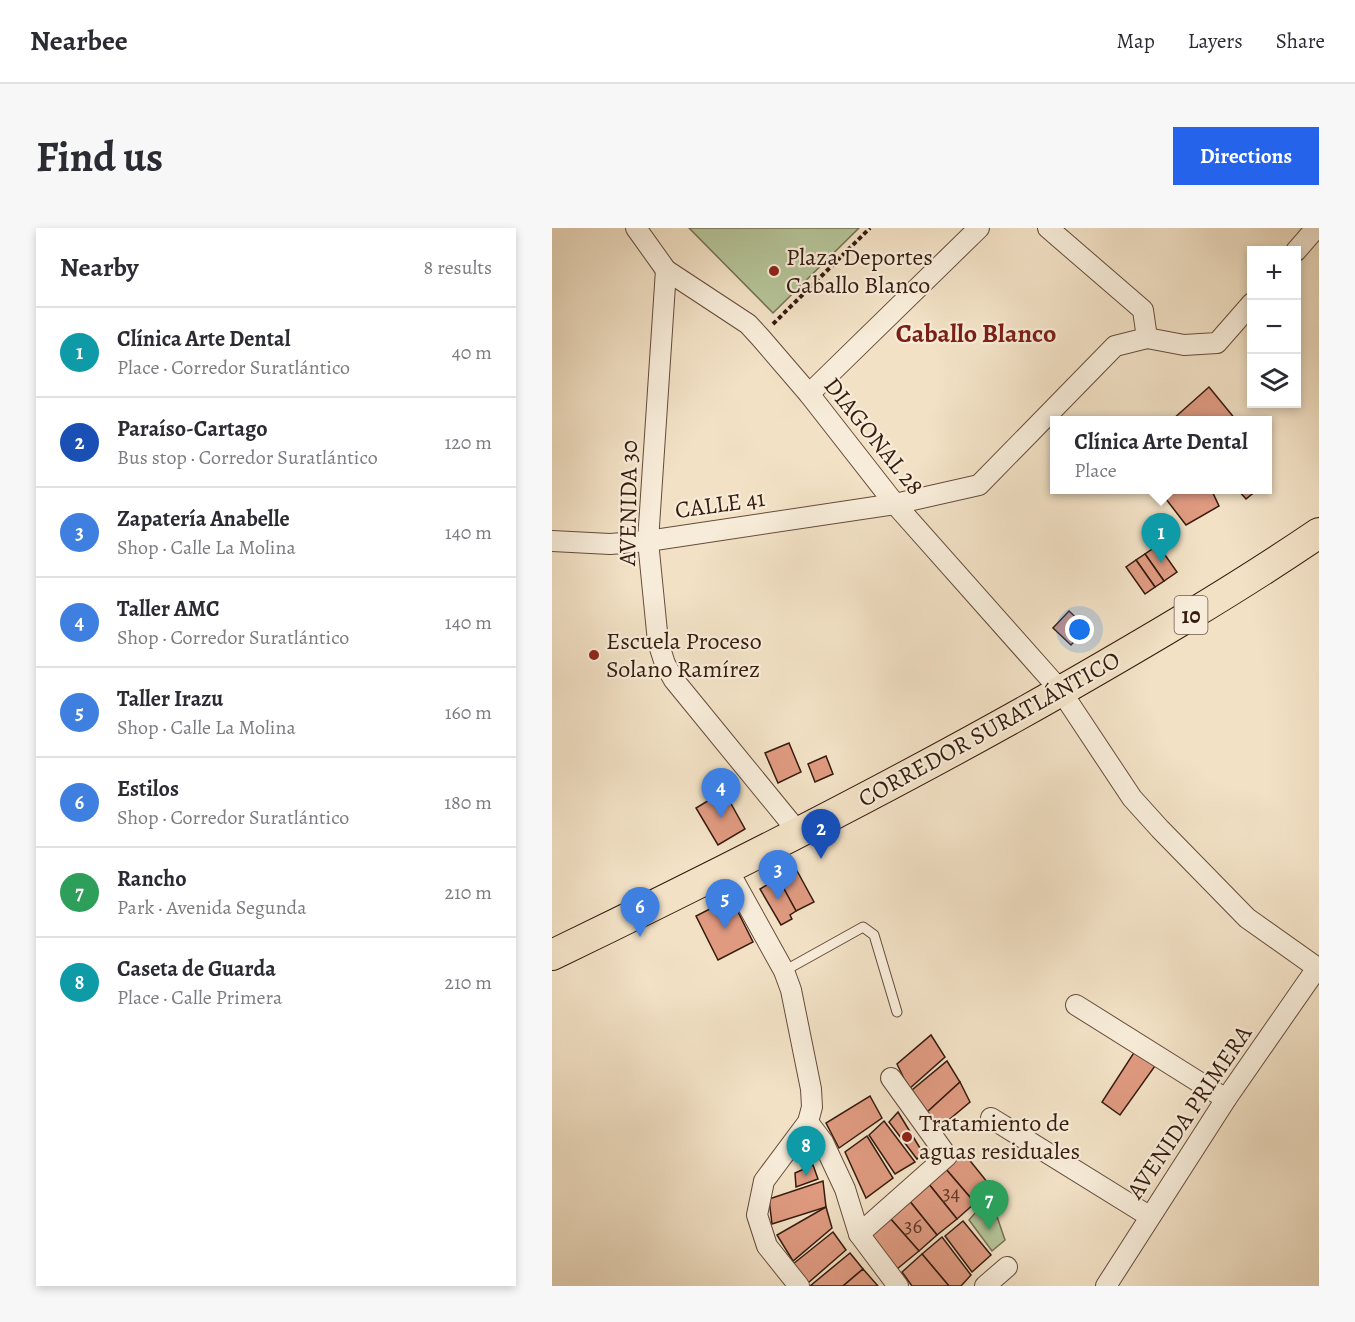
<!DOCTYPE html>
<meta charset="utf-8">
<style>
:root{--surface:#fff;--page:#f7f7f7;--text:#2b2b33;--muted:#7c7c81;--line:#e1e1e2;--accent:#2563eb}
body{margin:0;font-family:Alegreya,serif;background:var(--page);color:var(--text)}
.controls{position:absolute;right:18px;top:18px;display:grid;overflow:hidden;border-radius:0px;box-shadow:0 3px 9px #0003}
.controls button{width:54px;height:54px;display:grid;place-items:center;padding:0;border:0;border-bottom:2px solid var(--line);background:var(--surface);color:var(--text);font:30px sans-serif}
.you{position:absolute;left:528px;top:402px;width:21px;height:21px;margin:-15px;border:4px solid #fff;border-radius:50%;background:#1a73e8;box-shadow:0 0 0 9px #1a73e833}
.badge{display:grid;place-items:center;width:39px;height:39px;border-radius:50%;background:var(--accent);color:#fff;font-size:20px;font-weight:700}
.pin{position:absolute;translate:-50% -50px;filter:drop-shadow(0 2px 3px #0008)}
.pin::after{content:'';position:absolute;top:32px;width:21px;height:18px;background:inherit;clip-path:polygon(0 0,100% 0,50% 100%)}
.popup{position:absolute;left:498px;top:188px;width:222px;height:78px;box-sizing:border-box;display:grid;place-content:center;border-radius:0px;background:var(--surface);filter:drop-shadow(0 2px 4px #0005);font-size:20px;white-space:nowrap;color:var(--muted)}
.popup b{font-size:22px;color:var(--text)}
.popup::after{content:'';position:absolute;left:50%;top:100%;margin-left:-12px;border:12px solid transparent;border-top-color:var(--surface)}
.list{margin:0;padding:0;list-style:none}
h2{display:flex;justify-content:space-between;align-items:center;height:78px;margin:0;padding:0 24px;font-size:26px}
h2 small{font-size:20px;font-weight:400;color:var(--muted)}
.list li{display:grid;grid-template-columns:39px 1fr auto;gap:18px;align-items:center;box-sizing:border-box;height:90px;padding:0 24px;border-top:2px solid var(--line)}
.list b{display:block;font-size:22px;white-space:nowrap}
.list p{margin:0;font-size:20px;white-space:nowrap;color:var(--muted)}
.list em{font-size:20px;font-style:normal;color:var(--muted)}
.icon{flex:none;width:33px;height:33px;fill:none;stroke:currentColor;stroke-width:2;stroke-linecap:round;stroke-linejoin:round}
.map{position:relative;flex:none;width:767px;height:1058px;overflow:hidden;border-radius:0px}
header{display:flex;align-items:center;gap:36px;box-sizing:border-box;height:84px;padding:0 30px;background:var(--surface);border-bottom:2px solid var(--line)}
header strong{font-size:28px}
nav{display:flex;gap:33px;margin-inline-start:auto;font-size:21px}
.intro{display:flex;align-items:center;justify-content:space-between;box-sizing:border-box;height:144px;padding:0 36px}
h1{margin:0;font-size:42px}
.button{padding:15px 27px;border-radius:0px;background:var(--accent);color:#fff;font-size:21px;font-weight:700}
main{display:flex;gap:36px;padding:0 36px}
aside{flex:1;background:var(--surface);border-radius:0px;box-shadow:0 3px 9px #0003}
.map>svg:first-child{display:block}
.green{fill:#b5c498;stroke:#767054;stroke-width:1.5}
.building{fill:#df9a80;stroke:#361b0f;stroke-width:1.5}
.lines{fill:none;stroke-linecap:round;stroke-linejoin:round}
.lane-casing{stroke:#654c3c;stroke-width:11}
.street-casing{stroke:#654c3c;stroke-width:22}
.primary-casing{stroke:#361b0f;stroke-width:32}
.path{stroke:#361b0f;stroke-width:4;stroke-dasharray:4.5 3;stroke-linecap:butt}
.lane{stroke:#f7ecd9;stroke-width:9}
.street{stroke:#f7ecd9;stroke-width:20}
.primary{stroke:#f2e1c5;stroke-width:30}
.poi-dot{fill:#8f2418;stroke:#f7ecd9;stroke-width:2}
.labels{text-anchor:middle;stroke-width:4.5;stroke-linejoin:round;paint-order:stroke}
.number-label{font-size:21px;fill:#603b2b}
.shield{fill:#f7ecd9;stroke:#705a4c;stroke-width:1.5}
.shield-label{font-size:22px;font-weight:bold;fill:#361b0f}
.poi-label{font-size:24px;fill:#361b0f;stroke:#f7ecd9;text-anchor:start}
.street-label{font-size:24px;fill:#361b0f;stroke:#f7ecd9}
.neighbourhood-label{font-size:26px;font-weight:bold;fill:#7a1f14;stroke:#f7ecd9}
</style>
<header>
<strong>Nearbee</strong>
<nav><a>Map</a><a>Layers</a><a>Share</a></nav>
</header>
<div class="intro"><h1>Find us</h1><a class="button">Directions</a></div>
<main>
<aside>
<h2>Nearby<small>8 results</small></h2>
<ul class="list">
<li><span class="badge" style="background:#0f9aa8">1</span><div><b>Clínica Arte Dental</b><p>Place · Corredor Suratlántico</p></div><em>40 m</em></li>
<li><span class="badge" style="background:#1a4fb4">2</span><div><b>Paraíso-Cartago</b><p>Bus stop · Corredor Suratlántico</p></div><em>120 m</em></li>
<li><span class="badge" style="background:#3f7fe0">3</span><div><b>Zapatería Anabelle</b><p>Shop · Calle La Molina</p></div><em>140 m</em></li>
<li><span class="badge" style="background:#3f7fe0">4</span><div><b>Taller AMC</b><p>Shop · Corredor Suratlántico</p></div><em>140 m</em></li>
<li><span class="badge" style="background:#3f7fe0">5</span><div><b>Taller Irazu</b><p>Shop · Calle La Molina</p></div><em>160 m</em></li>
<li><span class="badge" style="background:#3f7fe0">6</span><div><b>Estilos</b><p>Shop · Corredor Suratlántico</p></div><em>180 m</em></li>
<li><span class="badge" style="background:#2e9e5b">7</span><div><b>Rancho</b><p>Park · Avenida Segunda</p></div><em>210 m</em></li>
<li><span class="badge" style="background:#0f9aa8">8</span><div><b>Caseta de Guarda</b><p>Place · Calle Primera</p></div><em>210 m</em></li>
</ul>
</aside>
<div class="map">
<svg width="767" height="1058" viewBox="0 0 767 1058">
<rect width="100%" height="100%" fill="#f2e1c5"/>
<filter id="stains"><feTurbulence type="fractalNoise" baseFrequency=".00333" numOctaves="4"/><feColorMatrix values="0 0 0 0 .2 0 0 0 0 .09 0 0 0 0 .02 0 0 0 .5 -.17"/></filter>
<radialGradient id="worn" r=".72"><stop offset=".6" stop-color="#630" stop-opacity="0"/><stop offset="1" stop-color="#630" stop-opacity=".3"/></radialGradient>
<g class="green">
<path d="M137,0H307L221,85Z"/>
<path d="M438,968L453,1012L440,1023L417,992Z"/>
</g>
<g class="building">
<path d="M657,159L684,192H620Z"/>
<path d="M607,262H662L660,263L667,278L634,297Z"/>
<path d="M686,262H705L694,271Z"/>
<path d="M606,317L625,344L612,353L593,326Z"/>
<path d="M593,326L612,353L603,359L584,332Z"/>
<path d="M584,332L603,359L593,366L574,339Z"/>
<path d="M517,383L535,400L519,417L501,400Z"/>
<path d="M237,515L249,544L226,555L213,525Z"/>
<path d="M274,528L281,546L263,554L256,536Z"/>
<path d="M172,563L193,601L166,617L144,580Z"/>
<path d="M244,641L262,674L244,683L226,650Z"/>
<path d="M226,650L244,683L238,687L240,691L229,697L208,661Z"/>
<path d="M179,670L201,714L166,732L144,688Z"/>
<path d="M379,807L393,829L357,861L345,836Z"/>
<path d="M583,823L603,838L568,887L550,874Z"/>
<path d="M395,833L408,854L373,886L360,862Z"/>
<path d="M408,854L418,874L386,901L373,886Z"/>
<path d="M318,868L330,890L287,920L274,895Z"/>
<path d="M346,884L371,925L365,931L337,894Z"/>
<path d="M332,893L363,934L343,946L317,907Z"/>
<path d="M315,908L341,950L314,970L293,924Z"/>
<path d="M411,924L436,955L423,975L393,940Z"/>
<path d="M261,937L266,951L244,959L243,945Z"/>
<path d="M393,940L423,975L405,991L376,955Z"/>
<path d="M271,953L274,979L220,996L217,971Z"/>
<path d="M376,955L405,991L385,1007L356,971Z"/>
<path d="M356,971L385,1007L367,1023L337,989Z"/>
<path d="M274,979L280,1000L241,1033L225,1007Z"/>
<path d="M337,989L367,1023L345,1041L318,1008Z"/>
<path d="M411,993L439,1027L420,1044L393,1008Z"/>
<path d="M281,1004L294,1022L256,1055L241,1036Z"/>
<path d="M390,1009L419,1047L409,1058H397L370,1026Z"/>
<path d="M298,1025L311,1041L291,1058H258Z"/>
<path d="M370,1026L397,1058H360L350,1044Z"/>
<path d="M311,1041L326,1058H291Z"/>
</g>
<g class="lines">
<g class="lane-casing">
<path id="lane" d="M232,743L311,699L322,707L345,784"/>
</g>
<g class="street-casing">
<g id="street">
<path d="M84,0L114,42L196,96L208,109L257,166L343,276L509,463L580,570L608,601L695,690L767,741"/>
<path d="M496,0L591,82L595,110"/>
<path d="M744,23L764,0"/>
<path d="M114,42L96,313L106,414L113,436L122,452L247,605"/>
<path d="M257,166L427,0"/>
<path d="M0,313L58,316L96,313L343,276L427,257L563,118L595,110L632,117L665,115L700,75"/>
<path d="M176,642L232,743L239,762L259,861L260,879L256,894L212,953L205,987L215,1018L247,1058"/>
<path d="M524,777L674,871"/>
<path d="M439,890L597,988"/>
<path d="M256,894L271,914L293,961L307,1006L346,1058"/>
<path d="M307,1006L395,928L339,850"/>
<path d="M433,1058L455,1039"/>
<path d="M554,1058L674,871L765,740"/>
</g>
</g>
<g class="primary-casing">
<path id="primary" d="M0,727C172,644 342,558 507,464C596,413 683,362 767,305"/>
</g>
<path class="path" d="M221,96L318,0"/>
<use href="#lane" class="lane"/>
<use href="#street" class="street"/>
<use href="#primary" class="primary"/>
</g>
<g class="poi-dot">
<circle cx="222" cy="43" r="6"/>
<circle cx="42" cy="427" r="6"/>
<circle cx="355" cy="909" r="6"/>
</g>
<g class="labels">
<g class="number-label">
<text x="399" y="972">34</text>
<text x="361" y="1005">36</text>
</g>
<rect class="shield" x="622.5" y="368" width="33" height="38" rx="4.5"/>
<g class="shield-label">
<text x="639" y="395">10</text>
</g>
<g class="poi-label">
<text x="234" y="37">Plaza Deportes<tspan x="234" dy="28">Caballo Blanco</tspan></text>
<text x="54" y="421">Escuela Proceso<tspan x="54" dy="28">Solano Ramírez</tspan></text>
<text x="367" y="903">Tratamiento de<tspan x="367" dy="28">aguas residuales</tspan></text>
</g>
<g class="street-label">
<text transform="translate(322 208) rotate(51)" y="8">DIAGONAL 28</text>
<text transform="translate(76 275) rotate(-89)" y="8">AVENIDA 30</text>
<text transform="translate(168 276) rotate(-8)" y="8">CALLE 41</text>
<text transform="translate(437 501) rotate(-29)" y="8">CORREDOR SURATLÁNTICO</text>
<text transform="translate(637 884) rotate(-56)" y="8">AVENIDA PRIMERA</text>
</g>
<g class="neighbourhood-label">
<text x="424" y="114">Caballo Blanco</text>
</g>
</g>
<rect width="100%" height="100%" filter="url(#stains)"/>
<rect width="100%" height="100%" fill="url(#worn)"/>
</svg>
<div class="controls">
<button>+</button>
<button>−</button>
<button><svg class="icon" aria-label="layers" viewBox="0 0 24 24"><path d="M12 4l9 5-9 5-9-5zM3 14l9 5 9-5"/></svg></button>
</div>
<div class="you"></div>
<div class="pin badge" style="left:609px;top:335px;background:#0f9aa8">1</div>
<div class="popup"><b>Clínica Arte Dental</b>Place</div>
<div class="pin badge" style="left:269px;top:631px;background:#1a4fb4">2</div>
<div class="pin badge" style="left:226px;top:672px;background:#3f7fe0">3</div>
<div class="pin badge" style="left:169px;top:590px;background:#3f7fe0">4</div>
<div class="pin badge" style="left:173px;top:701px;background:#3f7fe0">5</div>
<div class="pin badge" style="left:88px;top:709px;background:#3f7fe0">6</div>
<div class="pin badge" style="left:437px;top:1002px;background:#2e9e5b">7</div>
<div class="pin badge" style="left:254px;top:948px;background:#0f9aa8">8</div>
</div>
</main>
